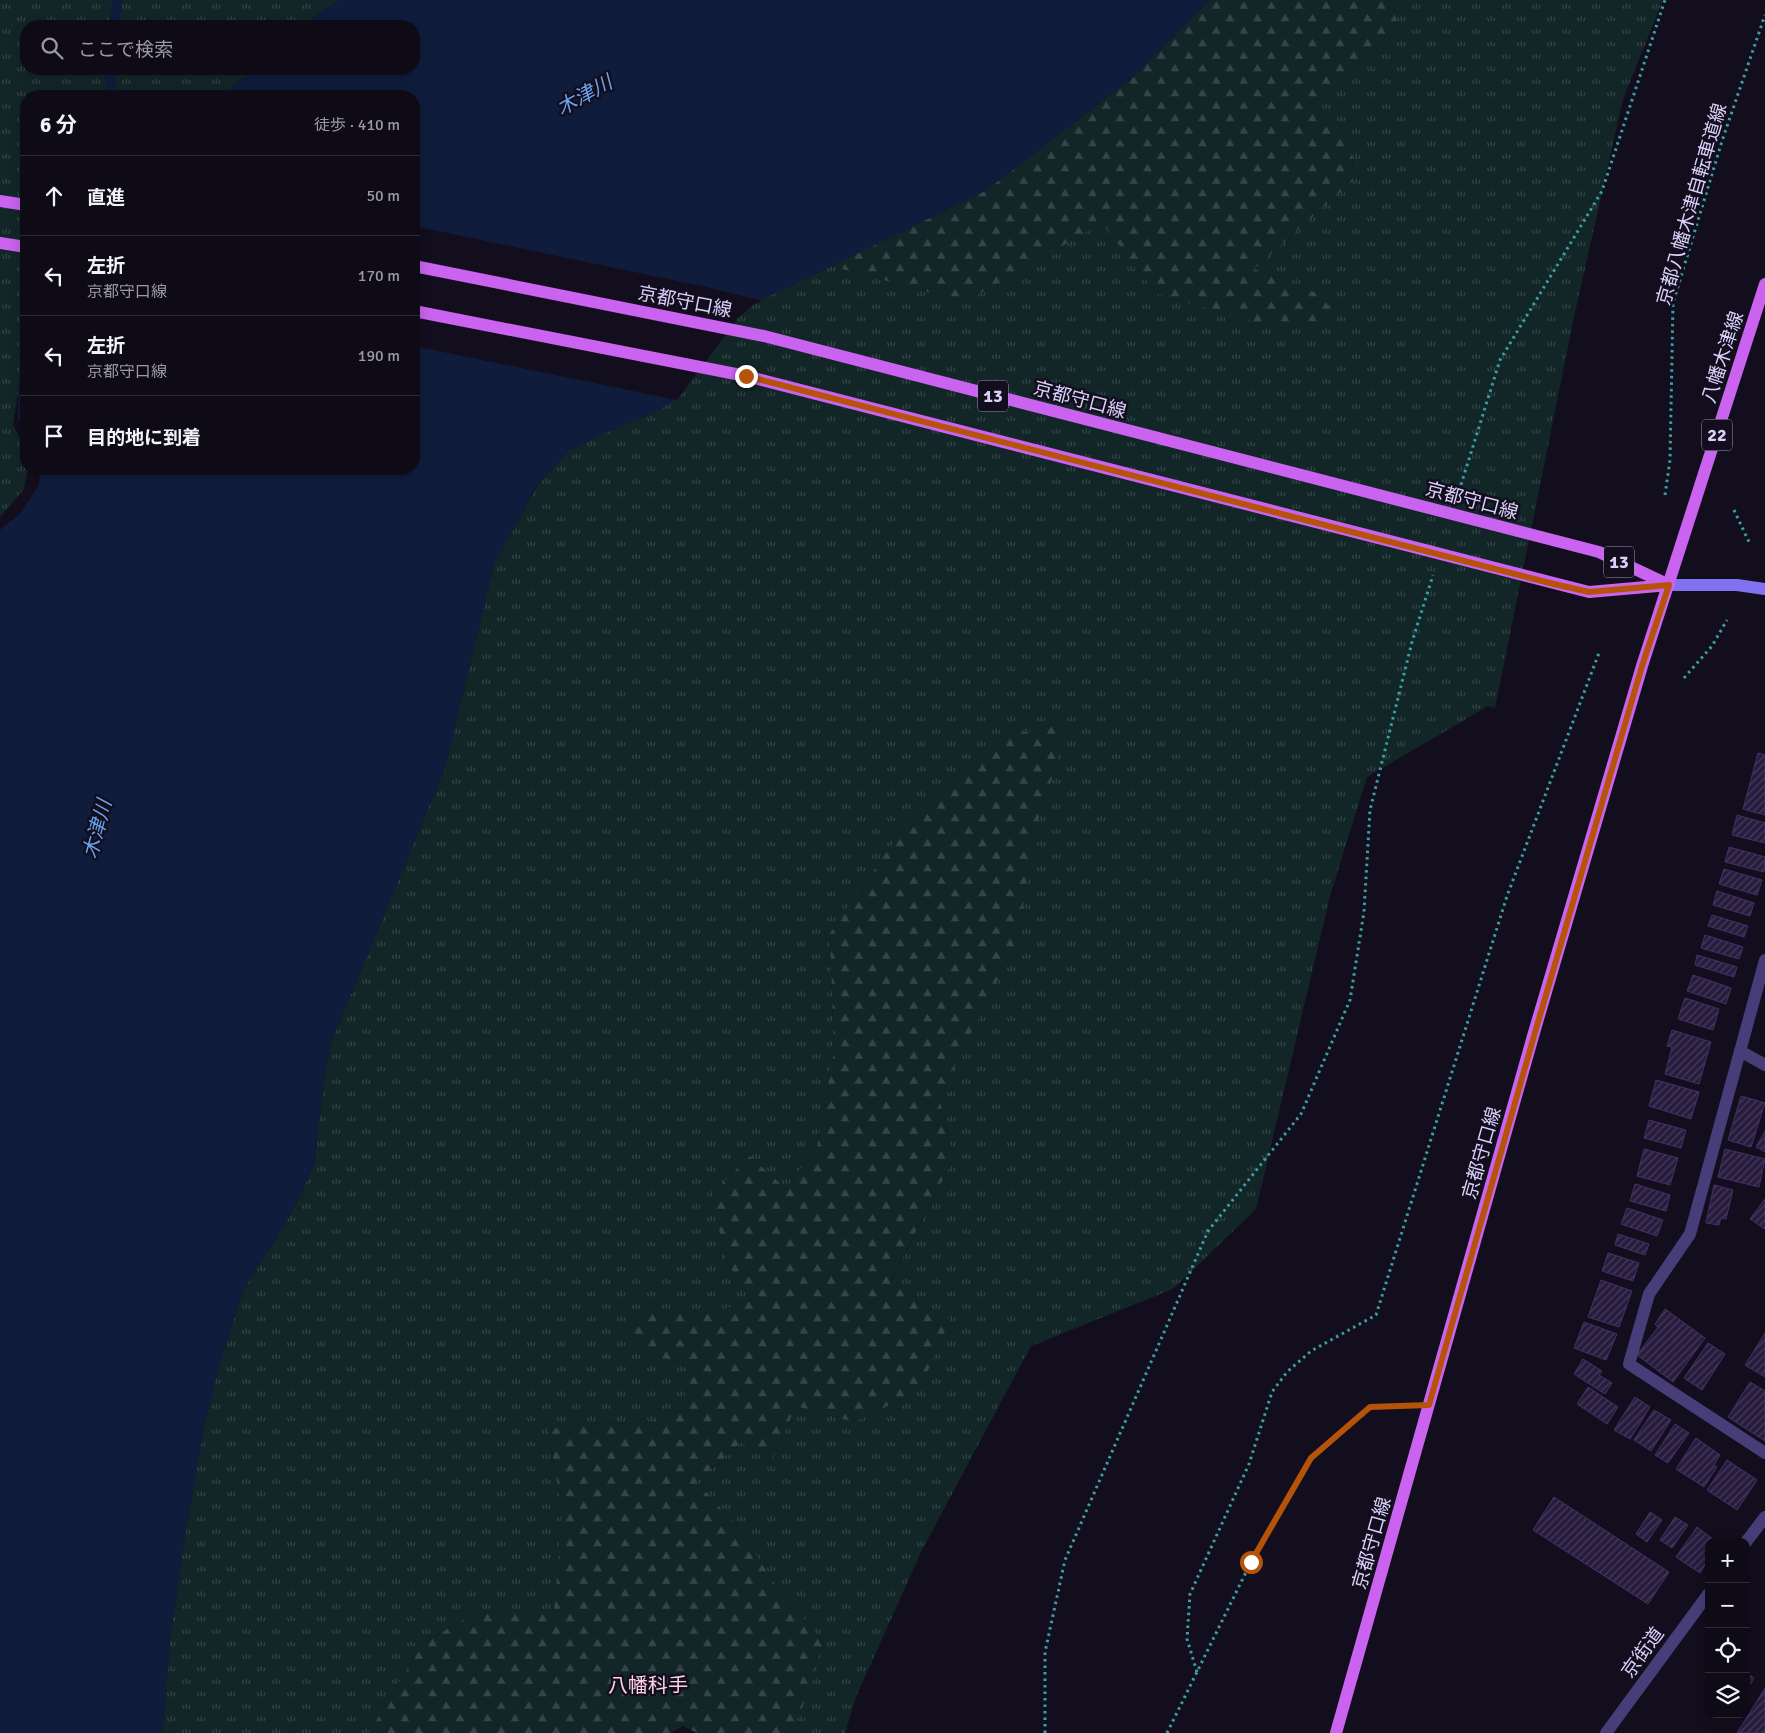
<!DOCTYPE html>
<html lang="ja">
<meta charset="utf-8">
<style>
:root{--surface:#0e0a16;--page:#1c1823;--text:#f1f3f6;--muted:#9b9aa1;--line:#2e2b35}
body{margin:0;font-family:Signika,"Noto Sans JP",sans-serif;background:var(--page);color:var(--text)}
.controls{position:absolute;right:15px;bottom:15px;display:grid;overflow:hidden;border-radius:10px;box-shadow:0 2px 12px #0003}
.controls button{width:45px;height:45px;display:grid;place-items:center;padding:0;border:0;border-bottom:1px solid var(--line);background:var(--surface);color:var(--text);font:25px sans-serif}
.stop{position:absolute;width:15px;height:15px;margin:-11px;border:4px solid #b45309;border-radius:50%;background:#fff}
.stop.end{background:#b45309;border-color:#fff;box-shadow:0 1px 5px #0008}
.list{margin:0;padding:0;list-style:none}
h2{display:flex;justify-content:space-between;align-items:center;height:65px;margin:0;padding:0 20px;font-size:21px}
h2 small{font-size:16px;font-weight:400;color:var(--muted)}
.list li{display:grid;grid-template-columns:32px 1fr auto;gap:15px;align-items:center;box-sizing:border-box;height:80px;padding:0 20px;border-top:1px solid var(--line)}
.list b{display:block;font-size:19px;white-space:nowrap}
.list p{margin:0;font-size:16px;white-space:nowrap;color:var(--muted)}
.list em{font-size:16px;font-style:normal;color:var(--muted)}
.icon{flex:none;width:28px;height:28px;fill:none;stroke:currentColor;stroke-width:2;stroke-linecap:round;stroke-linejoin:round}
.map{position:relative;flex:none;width:1765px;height:1733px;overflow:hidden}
.search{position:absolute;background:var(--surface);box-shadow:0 2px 12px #0003;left:20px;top:20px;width:400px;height:55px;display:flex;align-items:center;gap:12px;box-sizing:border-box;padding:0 18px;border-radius:20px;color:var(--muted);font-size:19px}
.panel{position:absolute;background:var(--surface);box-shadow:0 2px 12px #0003;left:20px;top:90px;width:400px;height:385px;border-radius:20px}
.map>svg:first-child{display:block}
.grass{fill:url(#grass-tufts)}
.forest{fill:url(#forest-firs)}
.water{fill:#101c3c}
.pier{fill:#130e1e}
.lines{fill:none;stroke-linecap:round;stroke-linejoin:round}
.stream{stroke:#101c3c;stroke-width:10}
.building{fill:url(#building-hatch);stroke:#413167}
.path{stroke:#39a1a6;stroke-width:3;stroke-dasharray:2.5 4;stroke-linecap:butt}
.street{stroke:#473e79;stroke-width:12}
.secondary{stroke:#8271f1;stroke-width:12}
.primary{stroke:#ca63ef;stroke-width:12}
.route{stroke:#b45309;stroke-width:6}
.labels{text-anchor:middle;stroke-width:5;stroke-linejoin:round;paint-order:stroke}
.shield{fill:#130e1e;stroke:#9e96b8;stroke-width:1}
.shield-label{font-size:18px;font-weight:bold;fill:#dad1fa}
.street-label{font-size:19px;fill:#dad1fa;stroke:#130e1e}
.water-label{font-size:20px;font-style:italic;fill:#69a3f0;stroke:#130e1e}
.neighbourhood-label{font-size:20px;fill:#fbd2e8;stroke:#130e1e}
</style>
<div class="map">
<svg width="1765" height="1733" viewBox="0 0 1765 1733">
<defs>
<pattern id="grass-tufts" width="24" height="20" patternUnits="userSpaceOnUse" patternTransform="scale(1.25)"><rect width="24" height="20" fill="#122628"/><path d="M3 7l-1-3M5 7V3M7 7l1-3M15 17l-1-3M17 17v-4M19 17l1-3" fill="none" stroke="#344448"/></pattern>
<pattern id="forest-firs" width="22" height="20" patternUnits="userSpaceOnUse" patternTransform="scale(1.25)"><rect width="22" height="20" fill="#122628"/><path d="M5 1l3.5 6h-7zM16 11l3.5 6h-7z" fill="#344448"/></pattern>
<pattern id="building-hatch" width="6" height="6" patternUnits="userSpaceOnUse" patternTransform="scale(1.25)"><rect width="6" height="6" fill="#271c3d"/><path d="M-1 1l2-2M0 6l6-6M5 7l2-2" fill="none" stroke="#463c5a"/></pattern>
</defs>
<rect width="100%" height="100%" fill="#130e1e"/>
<g class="grass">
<path d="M0,0H341L322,11L304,26H26V69H254L221,96H26V343L13,424L26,452V469H28L24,489L0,517Z"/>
<path d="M1394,0H1663L1623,99L1574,317L1495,708L1488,706L1367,777L1330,896L1256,1209L1173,1289L1031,1346L922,1550L856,1697L845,1733H791L823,1642L777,1587L736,1525L697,1482L741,1442L771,1463L796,1406L854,1422L949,1320L891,1281L954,1158L939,1098L1019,938L1033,835L1057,764L830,933L834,1051L817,1147L786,1189L725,1259L751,1301L710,1313L648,1307L623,1327L663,1358L694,1370L679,1410L644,1424L586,1423L549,1431L562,1515L554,1613L478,1611L422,1644L369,1733H162L170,1640L184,1541L205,1422L220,1363L243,1291L286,1222L302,1192L315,1161L318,1129L325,1072L332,1040L445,768L494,564L537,486L567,452L601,435L751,303L781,291L831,266L965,302L1102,222L1157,294L1317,293L1254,269L1353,181L1352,135L1314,104L1399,30L1392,4Z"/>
</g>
<g class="forest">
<path d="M1210,0H1394L1392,4L1399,30L1315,104L1352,135L1353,181L1254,269L1317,293L1339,317L1279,329L1157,294L1102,223L965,302L831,266L985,191L1132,78Z"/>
<path d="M1061,724L1057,764L1033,835L1019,938L939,1098L954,1158L891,1280L950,1320L919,1391L854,1422L796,1406L771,1463L741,1442L697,1482L736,1525L777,1587L823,1642L810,1690L791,1733H697L683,1726L670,1733H369L422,1644L478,1611L554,1612L562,1515L549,1430L586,1423L644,1424L679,1410L694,1370L663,1358L622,1327L648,1307L710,1313L751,1301L725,1259L712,1194L750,1156L786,1189L817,1147L834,1051L830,933L902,830L994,739Z"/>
</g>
<g class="water">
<path d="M341,0H1210L1132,78L985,191L781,291L751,303L736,316L676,398L660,410L601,435L567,452L537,486L494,564L445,768L332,1040L325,1072L318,1129L315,1161L302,1192L286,1222L243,1291L220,1363L205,1422L184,1541L170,1640L162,1733H0V530L20,514L39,485L40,469H414V96H221L254,69H414V26H304L322,11Z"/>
<path d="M26,364V433L18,419V394Z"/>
</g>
<path class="pier" d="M414,226L711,288L762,301L753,305L738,318L677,400L414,346Z"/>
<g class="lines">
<g class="stream">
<path d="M114,26L117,0"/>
<path d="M110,69L111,96"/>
</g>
</g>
<g class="building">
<path d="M1758,753L1765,755V815L1743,809Z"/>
<path d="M1737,815L1765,823V843L1732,835Z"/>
<path d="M1729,847L1765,857L1764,872L1725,862Z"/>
<path d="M1724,869L1762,880L1757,895L1719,884Z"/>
<path d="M1717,891L1754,903L1750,916L1713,905Z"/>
<path d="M1712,915L1748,926L1744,937L1708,926Z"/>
<path d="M1705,935L1743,947L1739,959L1701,948Z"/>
<path d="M1697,955L1737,967L1734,977L1695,965Z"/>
<path d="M1693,975L1731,988L1726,1004L1687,991Z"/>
<path d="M1685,998L1719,1009L1713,1030L1678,1019Z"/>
<path d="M1672,1030L1711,1042L1699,1084L1665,1074L1672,1047L1667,1046Z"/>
<path d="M1656,1080L1699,1092L1691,1119L1649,1106Z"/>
<path d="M1741,1096L1765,1103L1751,1147L1728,1140Z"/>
<path d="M1649,1120L1686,1130L1681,1148L1644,1138Z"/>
<path d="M1765,1131V1152L1756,1147Z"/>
<path d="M1644,1149L1678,1158L1670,1185L1637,1176Z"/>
<path d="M1725,1149L1765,1159L1759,1187L1718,1177Z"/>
<path d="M1635,1184L1670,1195L1666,1211L1630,1201Z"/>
<path d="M1714,1185L1733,1190L1726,1219L1721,1218L1719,1225L1706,1223Z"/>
<path d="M1765,1199V1229L1750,1219Z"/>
<path d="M1627,1208L1663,1220L1657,1236L1621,1224Z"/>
<path d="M1618,1234L1649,1244L1645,1255L1615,1245Z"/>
<path d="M1608,1253L1639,1263L1633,1281L1602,1271Z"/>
<path d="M1601,1280L1632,1291L1619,1327L1588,1317Z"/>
<path d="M1665,1309L1705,1338L1673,1382L1637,1355L1658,1327L1655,1324Z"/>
<path d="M1584,1322L1617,1334L1606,1360L1574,1348Z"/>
<path d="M1765,1333V1377L1745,1365Z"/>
<path d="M1708,1343L1725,1354L1702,1390L1684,1378Z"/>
<path d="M1583,1359L1602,1371L1599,1375L1612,1383L1605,1394L1574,1374Z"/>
<path d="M1750,1382L1765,1391V1441L1728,1417Z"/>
<path d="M1588,1387L1618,1407L1607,1424L1577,1404Z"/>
<path d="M1635,1397L1650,1407L1630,1439L1614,1430Z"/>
<path d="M1654,1410L1671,1420L1651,1451L1634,1440Z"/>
<path d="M1675,1424L1689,1433L1668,1463L1655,1455Z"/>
<path d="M1696,1438L1720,1455L1714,1465L1717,1467L1704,1487L1676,1469Z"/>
<path d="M1727,1460L1757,1480L1737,1510L1707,1490Z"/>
<path d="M1554,1497L1669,1572L1648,1604L1533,1530Z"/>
<path d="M1650,1512L1662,1520L1647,1542L1636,1534Z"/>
<path d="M1675,1517L1688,1525L1672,1548L1660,1540Z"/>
<path d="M1697,1527L1717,1542H1709V1559L1700,1573L1676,1557Z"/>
<path d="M1746,1673L1754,1678L1746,1691Z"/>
<path d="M1765,1688V1733H1737Z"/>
</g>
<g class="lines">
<g class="path">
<path d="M1459,491L1500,360L1602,191L1665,0"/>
<path d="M1665,495L1670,460L1673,303L1722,141L1765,15"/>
<path d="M1734,510L1749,542"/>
<path d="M1684,678L1712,646L1727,620"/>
<path d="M1197,1672L1187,1639L1190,1594L1249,1464L1272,1392L1287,1372L1311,1351L1376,1315L1507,896L1599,653"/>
<path d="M1045,1733V1652L1065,1560L1208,1231L1301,1114L1350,1000L1364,912L1370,810L1412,642L1433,575"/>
<path d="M1167,1733L1251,1562L1311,1458L1371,1407L1404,1406"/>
</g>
<g class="street">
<path d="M1765,960L1690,1234L1649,1294L1629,1364L1765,1453"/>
<path d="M1740,1051L1765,1065"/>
<path d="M1746,1542L1765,1517"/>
<path d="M1606,1733L1709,1593"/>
</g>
<path class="secondary" d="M1669,585H1737L1765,589"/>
<g class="primary">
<path d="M0,201L26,205"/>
<path d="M0,243L26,247"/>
<path d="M414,266L764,336L1599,552L1669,585"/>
<path d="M414,311L746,376L1589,592L1669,585"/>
<path d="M1336,1733L1533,1036L1642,666L1765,284"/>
</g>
</g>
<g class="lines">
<path class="route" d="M746,376L1554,584L1589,592L1669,585L1642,666L1534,1036L1429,1405L1370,1407L1311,1458L1251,1562"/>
</g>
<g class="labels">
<g class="shield">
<rect x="978" y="380.5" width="30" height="31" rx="4"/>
<rect x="1702" y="419.5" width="30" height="31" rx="4"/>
<rect x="1604" y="546.5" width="30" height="31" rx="4"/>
</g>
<g class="shield-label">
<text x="993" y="402">13</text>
<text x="1717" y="441">22</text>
<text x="1619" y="568">13</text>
</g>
<g class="street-label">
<text transform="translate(1691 204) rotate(-74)" y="7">京都八幡木津自転車道線</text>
<text transform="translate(685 301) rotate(11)" y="7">京都守口線</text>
<text transform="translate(1722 357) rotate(-72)" y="7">八幡木津線</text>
<text transform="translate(1080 399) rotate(15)" y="7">京都守口線</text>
<text transform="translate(1472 500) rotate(15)" y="7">京都守口線</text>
<text transform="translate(1481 1153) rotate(-74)" y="7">京都守口線</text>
<text transform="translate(1371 1543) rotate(-74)" y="7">京都守口線</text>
<text transform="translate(1642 1652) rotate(-54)" y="7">京街道</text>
</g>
<g class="water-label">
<text transform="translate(584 95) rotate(-29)" y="7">木津川</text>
<text transform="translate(97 829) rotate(-75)" y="7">木津川</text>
</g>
<g class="neighbourhood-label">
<text x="648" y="1692">八幡科手</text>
</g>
</g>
</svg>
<div class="controls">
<button>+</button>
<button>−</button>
<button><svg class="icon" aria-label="locate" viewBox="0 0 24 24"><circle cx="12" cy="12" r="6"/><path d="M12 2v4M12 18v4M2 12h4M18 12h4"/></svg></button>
<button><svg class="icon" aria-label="layers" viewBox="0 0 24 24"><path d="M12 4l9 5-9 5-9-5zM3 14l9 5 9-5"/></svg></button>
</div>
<div class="stop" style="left:1251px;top:1562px"></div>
<div class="stop end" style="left:746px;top:376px"></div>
<div class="search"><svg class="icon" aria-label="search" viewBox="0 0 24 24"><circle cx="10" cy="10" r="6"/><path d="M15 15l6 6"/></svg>ここで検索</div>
<section class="panel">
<h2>6 分<small>徒歩 · 410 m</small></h2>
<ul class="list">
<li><svg class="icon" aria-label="ahead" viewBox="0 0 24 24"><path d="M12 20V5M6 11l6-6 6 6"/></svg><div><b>直進</b></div><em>50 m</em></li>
<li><svg class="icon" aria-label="left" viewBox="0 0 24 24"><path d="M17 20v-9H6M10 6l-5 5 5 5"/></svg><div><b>左折</b><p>京都守口線</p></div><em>170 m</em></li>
<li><svg class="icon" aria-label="left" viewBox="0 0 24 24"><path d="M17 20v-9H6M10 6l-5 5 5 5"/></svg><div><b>左折</b><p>京都守口線</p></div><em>190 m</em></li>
<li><svg class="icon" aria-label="arrive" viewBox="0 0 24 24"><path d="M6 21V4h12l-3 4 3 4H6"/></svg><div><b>目的地に到着</b></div></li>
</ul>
</section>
</div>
